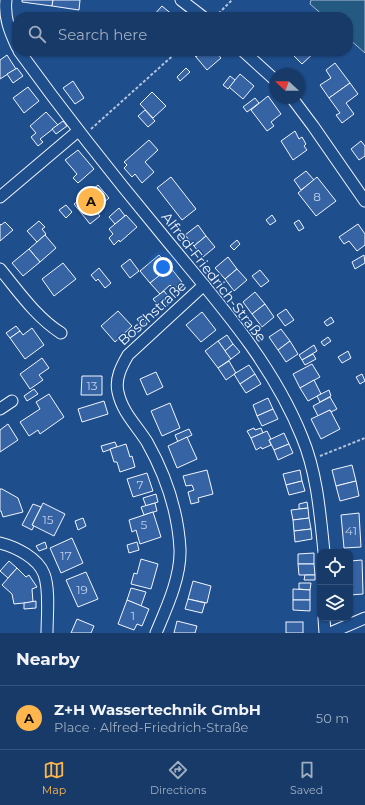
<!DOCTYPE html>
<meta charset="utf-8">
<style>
:root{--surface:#173a69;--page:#244571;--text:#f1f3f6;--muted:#9eadc0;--line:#36547d;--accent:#ffb74d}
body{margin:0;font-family:Montserrat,sans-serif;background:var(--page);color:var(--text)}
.controls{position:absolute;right:12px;bottom:12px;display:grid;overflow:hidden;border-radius:8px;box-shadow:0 1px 3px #0004}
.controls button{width:36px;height:36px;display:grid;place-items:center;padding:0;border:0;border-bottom:1px solid var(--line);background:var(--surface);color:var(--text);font:20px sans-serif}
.compass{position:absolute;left:269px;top:68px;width:36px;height:36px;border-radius:50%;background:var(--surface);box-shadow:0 1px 3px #0004;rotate:291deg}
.you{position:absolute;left:163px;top:267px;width:14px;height:14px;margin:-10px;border:3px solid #fff;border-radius:50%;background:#1a73e8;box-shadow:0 0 0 6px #1a73e833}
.badge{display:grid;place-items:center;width:26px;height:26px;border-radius:50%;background:var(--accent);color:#111;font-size:13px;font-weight:700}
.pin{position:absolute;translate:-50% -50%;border:2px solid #fff;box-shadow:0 1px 4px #0006}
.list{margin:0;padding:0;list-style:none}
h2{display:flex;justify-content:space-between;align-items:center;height:52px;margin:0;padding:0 16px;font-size:17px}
h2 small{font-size:13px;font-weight:400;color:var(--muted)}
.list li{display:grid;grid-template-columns:26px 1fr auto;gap:12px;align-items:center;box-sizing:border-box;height:64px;padding:0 16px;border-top:1px solid var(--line)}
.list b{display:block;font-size:15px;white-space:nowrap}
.list p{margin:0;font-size:13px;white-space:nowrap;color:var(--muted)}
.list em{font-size:13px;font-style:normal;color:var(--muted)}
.icon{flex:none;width:22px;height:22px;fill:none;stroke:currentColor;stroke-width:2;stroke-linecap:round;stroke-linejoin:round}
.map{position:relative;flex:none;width:365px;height:633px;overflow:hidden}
.search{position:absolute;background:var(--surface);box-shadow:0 1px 3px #0004;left:12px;right:12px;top:12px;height:44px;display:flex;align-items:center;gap:10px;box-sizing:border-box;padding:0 14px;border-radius:16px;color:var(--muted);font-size:15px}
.sheet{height:116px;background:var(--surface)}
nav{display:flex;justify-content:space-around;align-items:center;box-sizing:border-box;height:56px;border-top:1px solid var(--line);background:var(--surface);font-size:11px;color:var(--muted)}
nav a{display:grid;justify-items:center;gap:2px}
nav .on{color:var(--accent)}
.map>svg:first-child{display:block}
.green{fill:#245a82;stroke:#a8bbd7}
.building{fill:#3563a3;stroke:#f2f6ff}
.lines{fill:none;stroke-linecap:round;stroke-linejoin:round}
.minor-casing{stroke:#f2f6ff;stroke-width:13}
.path{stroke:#b3c4dc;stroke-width:2;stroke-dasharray:3 2;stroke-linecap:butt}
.minor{stroke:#1f4e8c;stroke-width:11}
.labels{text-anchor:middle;stroke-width:3;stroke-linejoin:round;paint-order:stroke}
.number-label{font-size:12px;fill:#c3d1e8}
.street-label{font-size:14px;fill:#f2f6ff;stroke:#1f4e8c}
</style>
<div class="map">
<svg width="365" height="633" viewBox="0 0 365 633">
<rect width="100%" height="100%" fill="#1f4e8c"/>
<path class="green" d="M311,0H365V53L348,38V17H325L310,4Z"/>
<g class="building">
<path d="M22,0H53L52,6L22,2Z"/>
<path d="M53,0H80L79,10L52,6Z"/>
<path d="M162,6L174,16V17H152Z"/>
<path d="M190,51H203L196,57Z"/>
<path d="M203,51H215L221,58L207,70L196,57Z"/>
<path d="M289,51H316L302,64Z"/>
<path d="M7,55L16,69L0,79V60Z"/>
<path d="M335,63L350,83L329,98L320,85L331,78L326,70Z"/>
<path d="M17,68L23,76L13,83L7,74Z"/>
<path d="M186,68L190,72L180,81L177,77Z"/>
<path d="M240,74L254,86L243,99L229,87Z"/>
<path d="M230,76L235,80L228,89L223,85Z"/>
<path d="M73,81L84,98L75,104L63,88Z"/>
<path d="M350,83L358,94L346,103L354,114L342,123L336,115L340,113L329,98Z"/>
<path d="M28,87L39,101L24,113L13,98Z"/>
<path d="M152,92L166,106L153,118L140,104Z"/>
<path d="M268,96L281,114L271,122L274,126L267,131L251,110Z"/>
<path d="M255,98L259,103L247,112L243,107Z"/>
<path d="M145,110L155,121L148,127L138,116Z"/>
<path d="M46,112L58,125L40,139L43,142L38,146L31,137L36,133L30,126Z"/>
<path d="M63,121L67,126L56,134L52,129Z"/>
<path d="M295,131L299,139L302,137L306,144L304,146L307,150L293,160L281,141Z"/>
<path d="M149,140L158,150L145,162L154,172L142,183L135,174L132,177L124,168L127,165L124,162Z"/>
<path d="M361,141L365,146V156L359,160L351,149Z"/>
<path d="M78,150L94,169L78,183L73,178L77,174L65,160Z"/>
<path d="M306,171L314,180L301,190L294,180Z"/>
<path d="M171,177L196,209L182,220L157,188Z"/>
<path d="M317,177L336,201L316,216L298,193Z"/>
<path d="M98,185L109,198L95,210L100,216L90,224L74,204Z"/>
<path d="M66,205L72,212L66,218L59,210Z"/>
<path d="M119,208L125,216L115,224L109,217Z"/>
<path d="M126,215L137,227L120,242L119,240L114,245L109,238L113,234L109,229Z"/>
<path d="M272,215L276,221L270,225L266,220Z"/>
<path d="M299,220L304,228L299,231L294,223Z"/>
<path d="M39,221L45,227L42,229L46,234L37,242L27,231Z"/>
<path d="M5,222L13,230L0,241V224L1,225Z"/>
<path d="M358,224L365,234V245L357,251L349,241L344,244L339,237Z"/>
<path d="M198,225L206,236L194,246L185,235Z"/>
<path d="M45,235L56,248L40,262L29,249Z"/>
<path d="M206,236L215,247L203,257L194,246Z"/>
<path d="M237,240L240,244L234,250L230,246Z"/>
<path d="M29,249L40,262L23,276L12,263Z"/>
<path d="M159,255L170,267L150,283L140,271Z"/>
<path d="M364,255L365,263L355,269L352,262Z"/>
<path d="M228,257L237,269L225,279L215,268Z"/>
<path d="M130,259L139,271L130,278L121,266Z"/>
<path d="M63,263L76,279L54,296L42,279Z"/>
<path d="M170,267L182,282L174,289L170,285L160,294L150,283Z"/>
<path d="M99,268L111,283L105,288L98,279L96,281L91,275Z"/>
<path d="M237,269L247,280L234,291L225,279Z"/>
<path d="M260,270L269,281L261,287L252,276Z"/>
<path d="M164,291L172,301L162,310L153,299Z"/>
<path d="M255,292L265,304L252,314L243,302Z"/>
<path d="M265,304L274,317L262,327L252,314Z"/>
<path d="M286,309L294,320L285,326L277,315Z"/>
<path d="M118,311L132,326L115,342L101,326Z"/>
<path d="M202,312L216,330L201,342L186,325Z"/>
<path d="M142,316L147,322L142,326L137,319Z"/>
<path d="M331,317L334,322L327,326L324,322Z"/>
<path d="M16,326L20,331L10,338L6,333Z"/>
<path d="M32,328L44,345L25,359L10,338L20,331L23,335Z"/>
<path d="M281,329L290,341L278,350L269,337Z"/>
<path d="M227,335L233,344L225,351L218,341Z"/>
<path d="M328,337L331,341L324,346L321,342Z"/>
<path d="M218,341L231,359L218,368L205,351Z"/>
<path d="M290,341L298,354L286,362L278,350Z"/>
<path d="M233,344L240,352L231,359L225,351Z"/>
<path d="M314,345L317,351L302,360L299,355Z"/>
<path d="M348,351L351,358L342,363L338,357Z"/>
<path d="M313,354L316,359L305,365L302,360Z"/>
<path d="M42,358L49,368L39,375L43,380L30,389L20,374Z"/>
<path d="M229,361L236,373L226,380L218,368Z"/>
<path d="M312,364L320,377L300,388L293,374Z"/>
<path d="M249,365L255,374L240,384L234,374Z"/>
<path d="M156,372L163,387L147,395L140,379Z"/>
<path d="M255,374L261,384L246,393L240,384Z"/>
<path d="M362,374L365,381L360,384L356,377Z"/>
<path d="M82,376H102V395H81Z"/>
<path d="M314,380L321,394L308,401L300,388Z"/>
<path d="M34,389L38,394L27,401L24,396Z"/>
<path d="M329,390L331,396L320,402L317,396Z"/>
<path d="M49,394L64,417L40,434L38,430L29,436L20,422L40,409L36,402Z"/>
<path d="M330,397L337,409L331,412L330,410L318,416L313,406Z"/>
<path d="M268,398L273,409L257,416L253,405Z"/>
<path d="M104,401L108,414L82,422L78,409Z"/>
<path d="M170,403L180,428L162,436L151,411Z"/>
<path d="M273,409L278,419L262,426L257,416Z"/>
<path d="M330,410L340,429L321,439L311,419Z"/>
<path d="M8,424L18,440L0,452V430Z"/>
<path d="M254,428L255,430L261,428L263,433L251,438L247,431Z"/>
<path d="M189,429L192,435L178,442L175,435Z"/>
<path d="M267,431L271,439L269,440L271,445L262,449L261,447L256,450L251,438Z"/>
<path d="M284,433L289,444L274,450L269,440Z"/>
<path d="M187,437L197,459L177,468L168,446Z"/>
<path d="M115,442L117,447L103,452L101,446Z"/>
<path d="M126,444L130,457L132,456L135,467L120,472L117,462H114L110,449Z"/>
<path d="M289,444L293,453L278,460L274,450Z"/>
<path d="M352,465L356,481L336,486L332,470Z"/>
<path d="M207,470L213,494L198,498L199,502L191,504L188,492L194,490L192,485L186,486L183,476Z"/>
<path d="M300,470L302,481L286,485L283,474Z"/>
<path d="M147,473L153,491L133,497L127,479Z"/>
<path d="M302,481L305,491L289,495L286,485Z"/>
<path d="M356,481L359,496L340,501L336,486Z"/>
<path d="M0,489H2L18,498L23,512L3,517L1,511H0Z"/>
<path d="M156,494L158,502L146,506L143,498Z"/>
<path d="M307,502L308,508L299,509V504Z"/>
<path d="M43,503L65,514L54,536L32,525Z"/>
<path d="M155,503L157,511L144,515L141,507Z"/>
<path d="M33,504L41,507L32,525L34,526L32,530L22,525Z"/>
<path d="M308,508L309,518L293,520L291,510Z"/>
<path d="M153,512L161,537L140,544L136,530L132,532L129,520Z"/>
<path d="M359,513L361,547L344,548L341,515Z"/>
<path d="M83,518L86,526L78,530L75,521Z"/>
<path d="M309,518L311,529L294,531L293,520Z"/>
<path d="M311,529L312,539L295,542L294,531Z"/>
<path d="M72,538L83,563L61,573L50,548Z"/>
<path d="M45,542L47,548L39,551L36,546Z"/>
<path d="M137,542L139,550L129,553L127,545Z"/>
<path d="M314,553V564H298V554Z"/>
<path d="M141,559L158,564L151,589L131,584L134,573L137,574Z"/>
<path d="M362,560L363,594L350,595V561Z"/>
<path d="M9,561L17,568L8,578L0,571Z"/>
<path d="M298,564H314L315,575H299Z"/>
<path d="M17,568L26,577L29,575L37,587L32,589L33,602L14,604L12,594L2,585Z"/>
<path d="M86,572L98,599L78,607L66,580Z"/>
<path d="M305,575H315V580H304Z"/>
<path d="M193,581L211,586L207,603L188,599Z"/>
<path d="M299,583H311L310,590L299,589Z"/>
<path d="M131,588L146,592L141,606L127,600Z"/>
<path d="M293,589L310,590V600H293Z"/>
<path d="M188,599L205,603L202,613L185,609Z"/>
<path d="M127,600L149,609L142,626L137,624L134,630L118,624Z"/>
<path d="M293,600H310V611L293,610Z"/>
<path d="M36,601V608L24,609V603Z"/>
<path d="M77,619L94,626L91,633H71Z"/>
<path d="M177,621L197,626L195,633H174Z"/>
<rect x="286" y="622" width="17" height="11"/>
</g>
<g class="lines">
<g class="minor-casing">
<g id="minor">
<path d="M6,0C4,18 10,32 17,47"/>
<path d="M181,0L203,17"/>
<path d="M19,51C64,113 111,173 160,232C212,296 271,359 302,437C317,473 320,513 324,552"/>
<path d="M243,51L275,80"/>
<path d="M292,98L313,126L365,201"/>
<path d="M0,197L78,131"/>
<path d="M0,269C19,292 36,317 61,333"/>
<path d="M0,409L12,401"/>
<path d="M0,543C16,547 38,558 44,574C50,589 47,617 47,633"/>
<path d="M324,618L325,633"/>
<path d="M156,633C167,607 181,577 180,549C178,512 165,474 147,442C137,426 122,412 118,392C115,379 121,367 128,355L204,285"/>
<path d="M330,633L365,618"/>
</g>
</g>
<g class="path">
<path d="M215,17L232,0"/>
<path d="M91,129L178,51"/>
<path d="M320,456L365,438"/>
</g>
<use href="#minor" class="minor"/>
</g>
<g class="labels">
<g class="number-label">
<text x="317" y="201">8</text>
<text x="92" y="390">13</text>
<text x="140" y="489">7</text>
<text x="48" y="524">15</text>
<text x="144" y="529">5</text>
<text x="351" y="535">41</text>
<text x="66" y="560">17</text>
<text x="82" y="594">19</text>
<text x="133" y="620">1</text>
</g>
<g class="street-label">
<text transform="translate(214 277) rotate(52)" y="5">Alfred-Friedrich-Straße</text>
<text transform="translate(152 313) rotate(-43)" y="5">Boschstraße</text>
</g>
</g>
</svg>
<div class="controls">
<button><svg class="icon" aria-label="locate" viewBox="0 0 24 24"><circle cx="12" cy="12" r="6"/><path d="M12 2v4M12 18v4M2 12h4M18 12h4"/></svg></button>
<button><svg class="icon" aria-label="layers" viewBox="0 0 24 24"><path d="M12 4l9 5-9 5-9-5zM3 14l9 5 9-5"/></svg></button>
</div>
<svg class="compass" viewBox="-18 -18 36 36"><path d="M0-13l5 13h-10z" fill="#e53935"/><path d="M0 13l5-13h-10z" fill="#9eadc0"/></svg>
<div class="you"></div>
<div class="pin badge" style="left:91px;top:201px">A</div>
<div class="search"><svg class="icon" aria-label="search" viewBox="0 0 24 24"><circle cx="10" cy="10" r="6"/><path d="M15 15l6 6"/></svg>Search here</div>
</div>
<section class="sheet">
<h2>Nearby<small></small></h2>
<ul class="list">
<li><span class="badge">A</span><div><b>Z+H Wassertechnik GmbH</b><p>Place · Alfred-Friedrich-Straße</p></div><em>50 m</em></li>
</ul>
</section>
<nav>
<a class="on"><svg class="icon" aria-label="map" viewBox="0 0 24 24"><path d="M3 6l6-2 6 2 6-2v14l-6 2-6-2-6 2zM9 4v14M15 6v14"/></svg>Map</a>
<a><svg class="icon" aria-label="directions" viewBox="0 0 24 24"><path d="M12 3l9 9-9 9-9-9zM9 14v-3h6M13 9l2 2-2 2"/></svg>Directions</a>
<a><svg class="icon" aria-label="saved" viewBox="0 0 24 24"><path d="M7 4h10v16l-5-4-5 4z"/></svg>Saved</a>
</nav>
